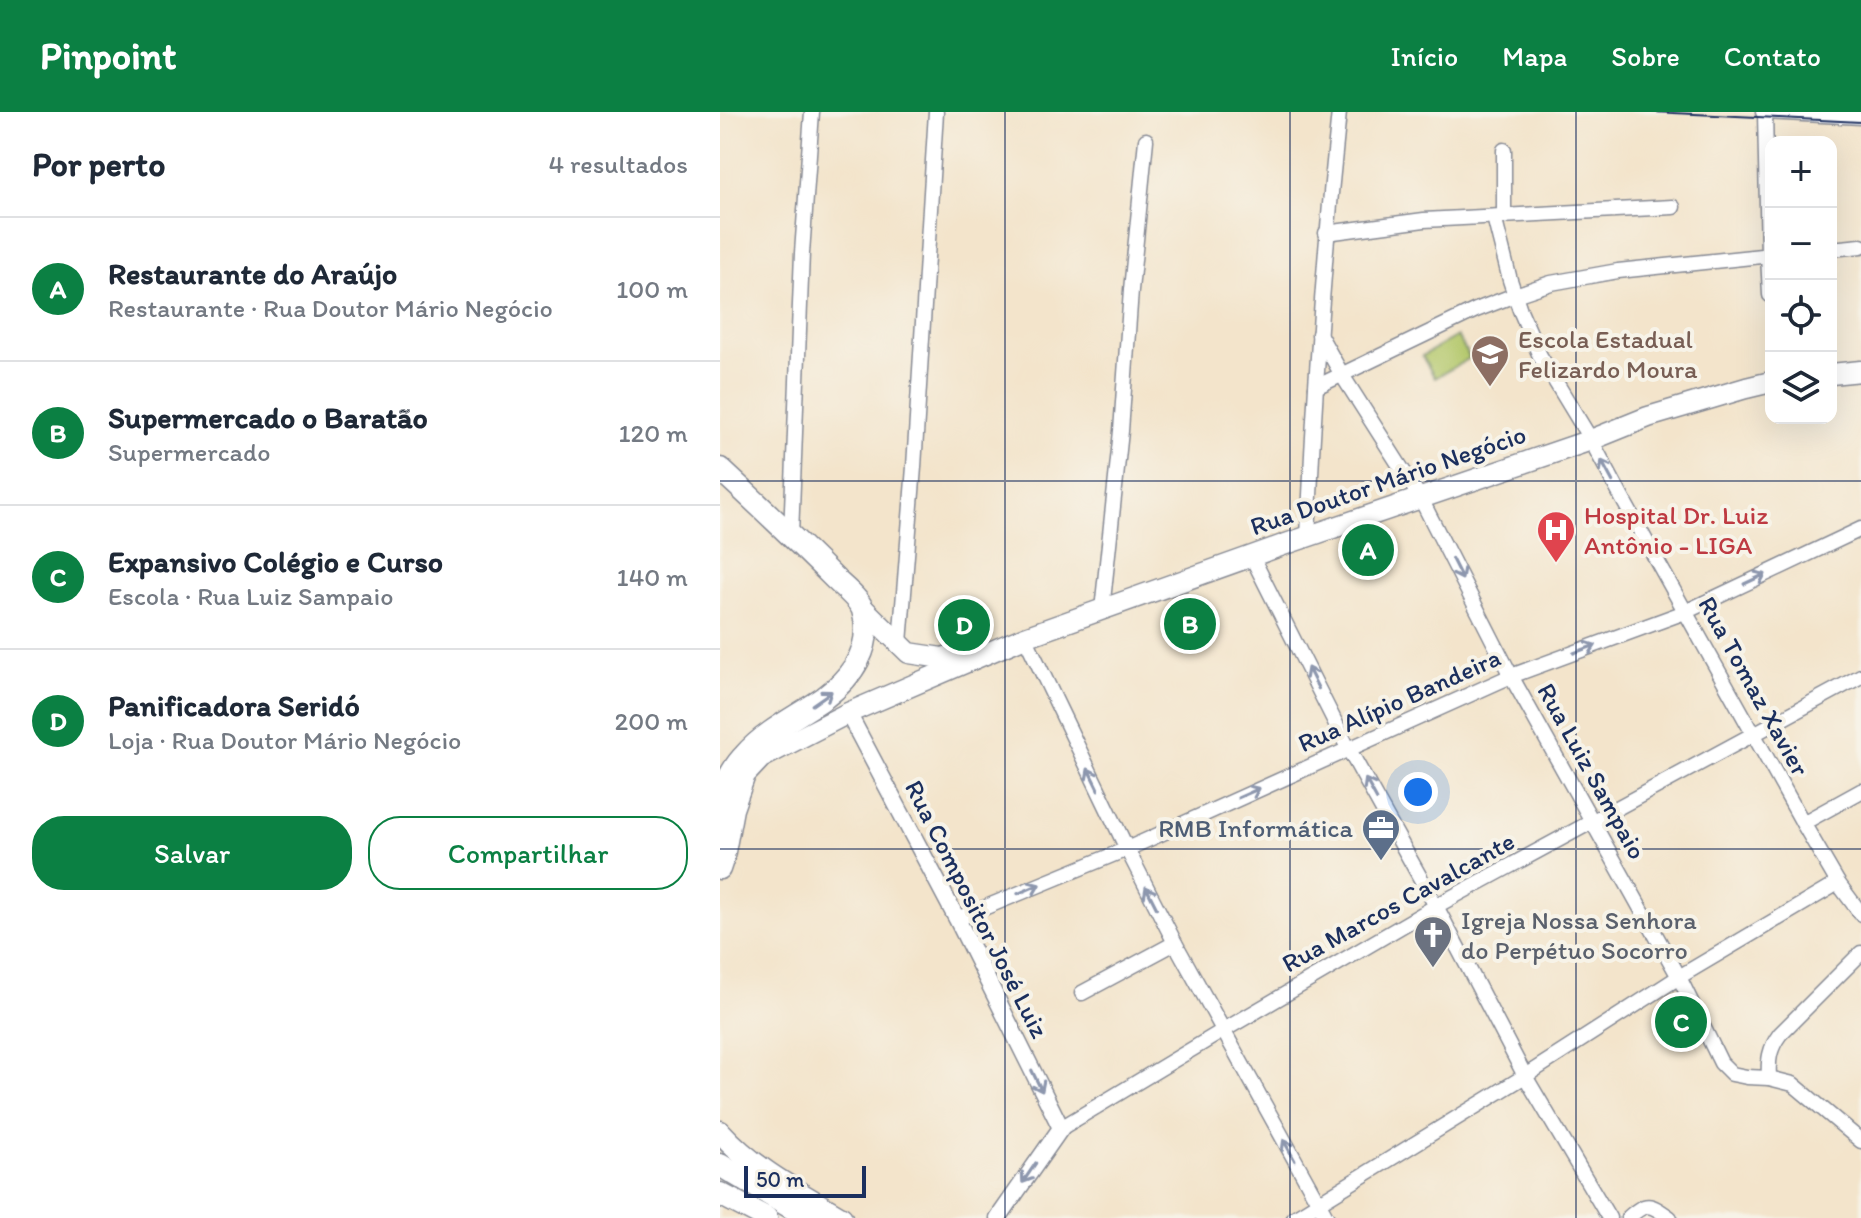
<!DOCTYPE html>
<html lang="pt">
<meta charset="utf-8">
<style>
:root{--surface:#fff;--page:#f6f6f7;--text:#1f2937;--muted:#747a83;--line:#e0e1e3;--accent:#0b8043}
body{margin:0;font-family:Itim,sans-serif;background:var(--page);color:var(--text)}
.controls{position:absolute;right:24px;top:24px;display:grid;overflow:hidden;border-radius:16px;box-shadow:0 8px 32px #0002}
.controls button{width:72px;height:72px;display:grid;place-items:center;padding:0;border:0;border-bottom:2px solid var(--line);background:var(--surface);color:var(--text);font:40px sans-serif}
.scale{position:absolute;left:24px;bottom:20px;width:122px;box-sizing:border-box;padding-left:8px;border:4px solid #1b2f5e;border-top:0;font-size:22px;line-height:28px;white-space:nowrap;color:#1b2f5e;-webkit-text-stroke:6px #f7f3e8;paint-order:stroke}
.you{position:absolute;left:698px;top:680px;width:28px;height:28px;margin:-20px;border:6px solid #fff;border-radius:50%;background:#1a73e8;box-shadow:0 0 0 12px #1a73e833}
.badge{display:grid;place-items:center;width:52px;height:52px;border-radius:50%;background:var(--accent);color:#fff;font-size:26px;font-weight:700}
.pin{position:absolute;translate:-50% -50%;border:4px solid #fff;box-shadow:0 2px 8px #0006}
.list{margin:0;padding:0;list-style:none}
h2{display:flex;justify-content:space-between;align-items:center;height:104px;margin:0;padding:0 32px;font-size:34px}
h2 small{font-size:26px;font-weight:400;color:var(--muted)}
.list li{display:grid;grid-template-columns:52px 1fr auto;gap:24px;align-items:center;box-sizing:border-box;height:144px;padding:0 32px;border-top:2px solid var(--line)}
.list b{display:block;font-size:30px;white-space:nowrap}
.list p{margin:0;font-size:26px;white-space:nowrap;color:var(--muted)}
.list em{font-size:26px;font-style:normal;color:var(--muted)}
.actions{display:flex;gap:16px;padding:24px 32px}
.actions a{flex:1;padding:18px 0;border:2px solid var(--accent);border-radius:32px;text-align:center;font-size:28px;color:var(--accent)}
.actions .main{background:var(--accent);color:#fff}
.icon{flex:none;width:44px;height:44px;fill:none;stroke:currentColor;stroke-width:2;stroke-linecap:round;stroke-linejoin:round}
.map{position:relative;flex:none;width:1141px;height:1106px;overflow:hidden}
header{display:flex;align-items:center;gap:48px;box-sizing:border-box;height:112px;padding:0 40px;background:var(--accent);color:#fff}
header strong{font-size:38px}
nav{display:flex;gap:44px;margin-inline-start:auto;font-size:28px}
main{display:flex}
aside{flex:1;background:var(--surface)}
.map>svg:first-child{display:block}
.green{fill:#b4c86c;stroke:#687c65;stroke-width:2}
.lines{fill:none;stroke-linecap:round;stroke-linejoin:round}
.minor-casing{stroke:#878a94;stroke-width:17}
.tertiary-casing{stroke:#878a94;stroke-width:19}
.primary-casing{stroke:#878a94;stroke-width:23}
.trunk-casing{stroke:#878a94;stroke-width:25}
.minor{stroke:#fff;stroke-width:14}
.tertiary{stroke:#fff;stroke-width:16}
.primary{stroke:#fff;stroke-width:20}
.trunk{stroke:#fff;stroke-width:22}
.tram{stroke:#1b2f5e;stroke-width:2}
.oneway{stroke:#8d97ae}
.grid{fill:none;stroke:#1b2f5e;stroke-width:2;stroke-opacity:0.55}
.labels{text-anchor:middle;stroke-width:8;stroke-linejoin:round;paint-order:stroke}
.education-label{font-size:26px;fill:#785e54;stroke:#f7f3e8;text-anchor:start}
.street-label{font-size:26px;fill:#1b2f5e;stroke:#f7f3e8}
.health-label{font-size:26px;fill:#be3a42;stroke:#f7f3e8;text-anchor:start}
.service-label{font-size:26px;fill:#4e5e75;stroke:#f7f3e8;text-anchor:end}
.worship-label{font-size:26px;fill:#5b616d;stroke:#f7f3e8;text-anchor:start}
</style>
<header>
<strong>Pinpoint</strong>
<nav><a>Início</a><a>Mapa</a><a>Sobre</a><a>Contato</a></nav>
</header>
<main>
<aside>
<h2>Por perto<small>4 resultados</small></h2>
<ul class="list">
<li><span class="badge">A</span><div><b>Restaurante do Araújo</b><p>Restaurante · Rua Doutor Mário Negócio</p></div><em>100 m</em></li>
<li><span class="badge">B</span><div><b>Supermercado o Baratão</b><p>Supermercado</p></div><em>120 m</em></li>
<li><span class="badge">C</span><div><b>Expansivo Colégio e Curso</b><p>Escola · Rua Luiz Sampaio</p></div><em>140 m</em></li>
<li><span class="badge">D</span><div><b>Panificadora Seridó</b><p>Loja · Rua Doutor Mário Negócio</p></div><em>200 m</em></li>
</ul>
<div class="actions"><a class="main">Salvar</a><a>Compartilhar</a></div>
</aside>
<div class="map">
<svg width="1141" height="1106" viewBox="0 0 1141 1106">
<rect width="100%" height="100%" fill="#f7f3e8"/>
<filter id="ink" filterUnits="userSpaceOnUse"><feTurbulence type="fractalNoise" baseFrequency=".0125" numOctaves="2"/><feDisplacementMap in="SourceGraphic" scale="16" xChannelSelector="R" yChannelSelector="G"/><feConvolveMatrix kernelMatrix="1 2 1 2 8 2 1 2 1" color-interpolation-filters="sRGB"/></filter>
<filter id="wash" filterUnits="userSpaceOnUse"><feTurbulence type="fractalNoise" baseFrequency=".006" numOctaves="4" result="noise"/><feDisplacementMap in="SourceGraphic" scale="32" xChannelSelector="R" yChannelSelector="G"/><feGaussianBlur stdDeviation="1.8" result="paint"/><feColorMatrix in="noise" values="0 0 0 0 0 0 0 0 0 0 0 0 0 0 0 0 0 1.4 0 .05"/><feComposite in="paint" operator="in"/></filter>
<g filter="url(#wash)">
<rect width="100%" height="100%" fill="#f3e4cb"/>
<path class="green" d="M737,224L750,246L715,266L702,244Z"/>
</g>
<g filter="url(#ink)">
<g class="lines">
<g class="minor-casing">
<g id="minor">
<path d="M1043,0L1141,5"/>
<path d="M1045,0L1048,143L1050,183"/>
<path d="M784,38V105"/>
<path d="M774,105L790,168L800,198L820,244L871,328L902,386L1083,711L1118,771L1141,802"/>
<path d="M606,121L704,108L953,95"/>
<path d="M1111,137L1141,134"/>
<path d="M599,222L622,263L701,387L791,564L959,865L1001,951L1012,962L1027,965L1049,966L1073,972L1141,1029"/>
<path d="M596,275L756,198L795,183L831,171L898,159L1051,143"/>
<path d="M71,423L82,141L92,0"/>
<path d="M588,426C594,284 604,142 619,0"/>
<path d="M532,445L628,636L716,794L805,964L889,1106"/>
<path d="M382,498L401,319L411,178L426,28"/>
<path d="M305,525L407,737L455,831L607,1106"/>
<path d="M180,531L194,355L216,0"/>
<path d="M1083,711L1141,679"/>
<path d="M237,807L407,737L791,564L965,500L1141,417"/>
<path d="M362,881L455,831"/>
<path d="M1049,966C1048,948 1049,937 1060,922L1141,841"/>
<path d="M341,1016L504,918L716,794L1141,564"/>
<path d="M574,1106L805,964L959,865L1118,771"/>
<path d="M908,1106C927,1089 930,1092 950,1106"/>
</g>
</g>
<g class="tertiary-casing">
<path id="tertiary" d="M128,601L237,807L341,1016L278,1106"/>
</g>
<g class="primary-casing">
<g id="primary">
<path d="M1111,262L1141,259"/>
<path d="M142,495L189,541L222,546L246,539"/>
<path d="M0,757L4,745L13,697L25,663L41,646L128,601L305,525L563,433L871,328L928,305L1026,276L1051,270"/>
</g>
</g>
<g class="trunk-casing">
<g id="trunk">
<path d="M0,357C39,393 77,429 115,467C123,475 139,487 143,498C154,535 132,565 104,586C78,604 46,619 25,643C13,655 7,670 0,684"/>
<path d="M0,713L9,672"/>
<path d="M0,1020C34,1058 78,1080 121,1106"/>
<path d="M0,1053L89,1106"/>
<path d="M0,1082L46,1106"/>
</g>
</g>
<use href="#minor" class="minor"/>
<use href="#tertiary" class="tertiary"/>
<use href="#primary" class="primary"/>
<use href="#trunk" class="trunk"/>
<path class="tram" d="M932,0L1141,10"/>
</g>
<defs><path id="oneway-shaft" d="M-6 0H5M1.5-3L5.5 0L1.5 3" fill="none" stroke-width="1.6" stroke-linecap="round" stroke-linejoin="round" transform="scale(2)"/></defs>
<g class="oneway">
<use href="#oneway-shaft" transform="translate(887 359) rotate(-118)"/>
<use href="#oneway-shaft" transform="translate(737 457) rotate(63)"/>
<use href="#oneway-shaft" transform="translate(1035 467) rotate(-25)"/>
<use href="#oneway-shaft" transform="translate(865 537) rotate(-20)"/>
<use href="#oneway-shaft" transform="translate(593 566) rotate(-117)"/>
<use href="#oneway-shaft" transform="translate(102 586) rotate(-35)"/>
<use href="#oneway-shaft" transform="translate(373 667) rotate(-116)"/>
<use href="#oneway-shaft" transform="translate(651 677) rotate(-119)"/>
<use href="#oneway-shaft" transform="translate(529 681) rotate(-24)"/>
<use href="#oneway-shaft" transform="translate(309 777) rotate(-23)"/>
<use href="#oneway-shaft" transform="translate(431 785) rotate(-117)"/>
<use href="#oneway-shaft" transform="translate(317 969) rotate(64)"/>
<use href="#oneway-shaft" transform="translate(569 1038) rotate(-119)"/>
<use href="#oneway-shaft" transform="translate(309 1061) rotate(124)"/>
</g>
</g>
<path class="grid" d="M285,0V1106M570,0V1106M856,0V1106M0,369H1141M0,737H1141"/>
<defs>
<g id="school-pin" transform="scale(2)"><path d="M0 17L-7.5 6A9.5 9.5 0 1 1 7.5 6Z" fill="#8d6e63" stroke="#f7f3e8"/><path d="M0-5L7-2L0 1L-7-2ZM-4 1L0 2.5L4 1V4Q0 6-4 4Z" fill="#fff"/></g>
<g id="hospital-pin" transform="scale(2)"><path d="M0 17L-7.5 6A9.5 9.5 0 1 1 7.5 6Z" fill="#e0444e" stroke="#f7f3e8"/><path d="M-5-5h3v3.5h4V-5h3V5h-3V1.5h-4V5h-3Z" fill="#fff"/></g>
<g id="office-pin" transform="scale(2)"><path d="M0 17L-7.5 6A9.5 9.5 0 1 1 7.5 6Z" fill="#5c6f8a" stroke="#f7f3e8"/><path d="M-6-3h4V-5.5h4V-3h4V5H-6ZM-1-4.5V-3h2v-1.5ZM-6 0V1H6V0Z" fill="#fff"/></g>
<g id="church-pin" transform="scale(2)"><path d="M0 17L-7.5 6A9.5 9.5 0 1 1 7.5 6Z" fill="#6b7280" stroke="#f7f3e8"/><path d="M-1.2-6h2.4v3.5h3.3v2.4h-3.3V6h-2.4V-.1h-3.3v-2.4h3.3Z" fill="#fff"/></g>
</defs>
<g fill-rule="evenodd">
<use href="#school-pin" x="770" y="242"/>
<use href="#hospital-pin" x="836" y="418"/>
<use href="#office-pin" x="661" y="716"/>
<use href="#church-pin" x="713" y="823"/>
</g>
<g class="labels">
<g class="education-label">
<text x="798" y="236">Escola Estadual<tspan x="798" dy="30">Felizardo Moura</tspan></text>
</g>
<g class="street-label">
<text transform="translate(668 368) rotate(-19)" y="9">Rua Doutor Mário Negócio</text>
<text transform="translate(1034 574) rotate(61)" y="9">Rua Tomaz Xavier</text>
<text transform="translate(679 588) rotate(-24)" y="9">Rua Alípio Bandeira</text>
<text transform="translate(872 659) rotate(61)" y="9">Rua Luiz Sampaio</text>
<text transform="translate(678 790) rotate(-29)" y="9">Rua Marcos Cavalcante</text>
<text transform="translate(257 797) rotate(63)" y="9">Rua Compositor José Luiz</text>
</g>
<g class="health-label">
<text x="864" y="412">Hospital Dr. Luiz<tspan x="864" dy="30">Antônio - LIGA</tspan></text>
</g>
<g class="service-label">
<text x="633" y="725">RMB Informática</text>
</g>
<g class="worship-label">
<text x="741" y="817">Igreja Nossa Senhora<tspan x="741" dy="30">do Perpétuo Socorro</tspan></text>
</g>
</g>
</svg>
<div class="controls">
<button>+</button>
<button>−</button>
<button><svg class="icon" aria-label="locate" viewBox="0 0 24 24"><circle cx="12" cy="12" r="6"/><path d="M12 2v4M12 18v4M2 12h4M18 12h4"/></svg></button>
<button><svg class="icon" aria-label="layers" viewBox="0 0 24 24"><path d="M12 4l9 5-9 5-9-5zM3 14l9 5 9-5"/></svg></button>
</div>
<div class="scale">50 m</div>
<div class="you"></div>
<div class="pin badge" style="left:648px;top:438px">A</div>
<div class="pin badge" style="left:470px;top:512px">B</div>
<div class="pin badge" style="left:961px;top:910px">C</div>
<div class="pin badge" style="left:244px;top:513px">D</div>
</div>
</main>
